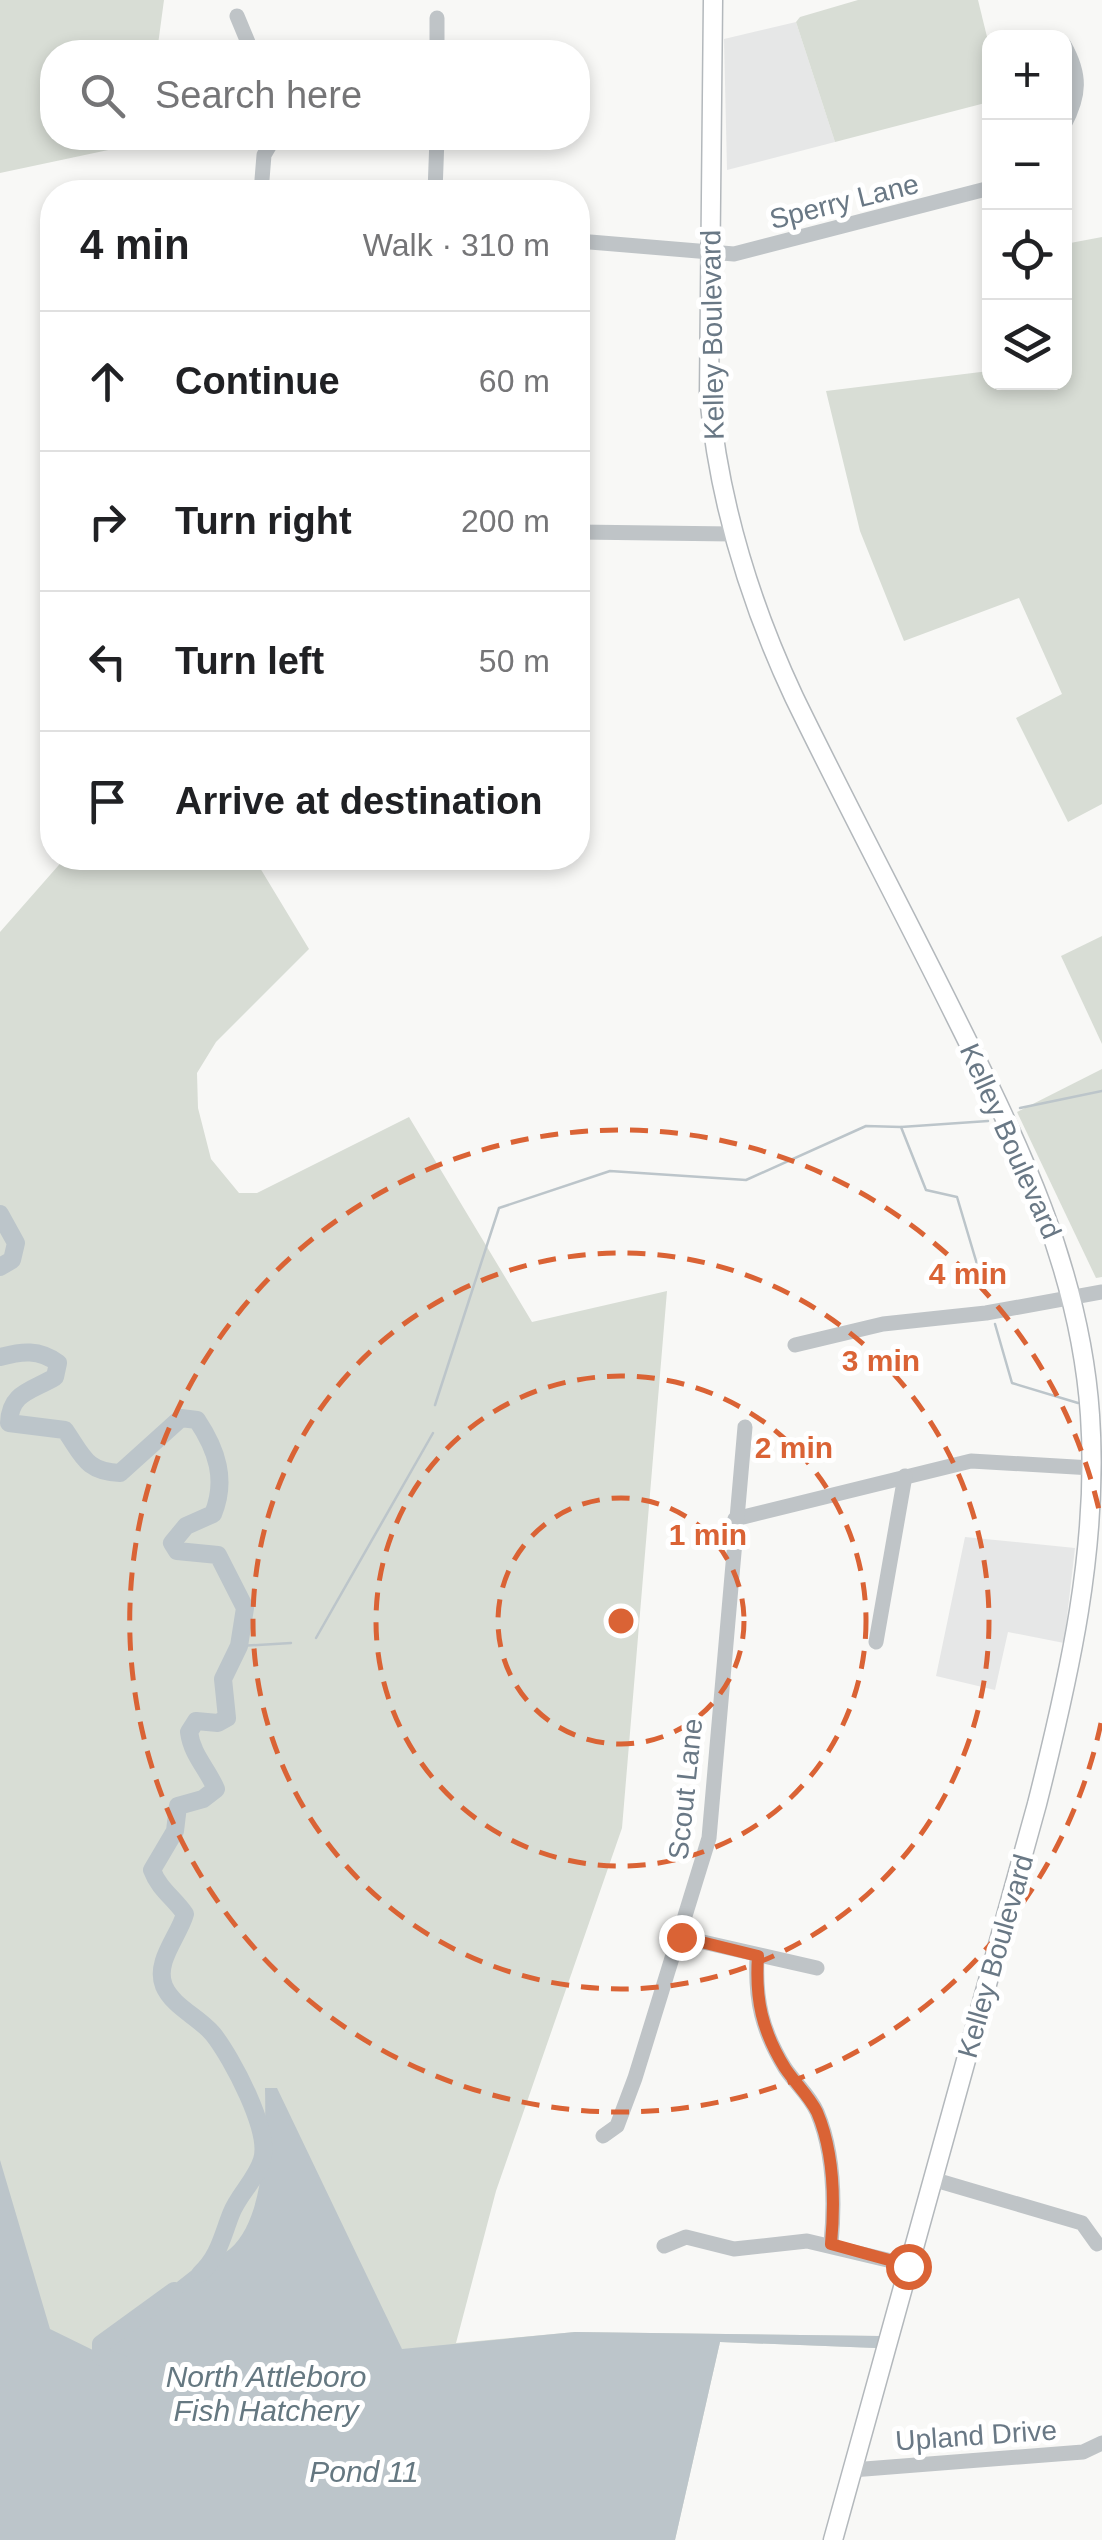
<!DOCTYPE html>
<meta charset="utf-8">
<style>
:root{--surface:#fff;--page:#f2f2f2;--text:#202124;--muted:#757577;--line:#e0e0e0}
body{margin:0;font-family:Helvetica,sans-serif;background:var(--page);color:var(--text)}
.controls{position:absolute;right:30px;top:30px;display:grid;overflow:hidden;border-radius:20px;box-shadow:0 5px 15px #0003}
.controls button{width:90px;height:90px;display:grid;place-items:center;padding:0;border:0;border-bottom:2px solid var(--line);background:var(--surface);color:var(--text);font:50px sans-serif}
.stop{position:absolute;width:30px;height:30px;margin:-22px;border:8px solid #da6335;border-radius:50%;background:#fff}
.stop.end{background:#da6335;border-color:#fff;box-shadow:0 2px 10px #0008}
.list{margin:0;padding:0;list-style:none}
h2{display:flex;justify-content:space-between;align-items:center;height:130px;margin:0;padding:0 40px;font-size:42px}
h2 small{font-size:32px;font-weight:400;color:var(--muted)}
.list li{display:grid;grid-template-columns:65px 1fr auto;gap:30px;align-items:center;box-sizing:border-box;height:140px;padding:0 40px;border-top:2px solid var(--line)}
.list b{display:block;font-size:38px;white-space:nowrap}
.list em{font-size:32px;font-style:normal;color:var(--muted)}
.icon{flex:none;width:55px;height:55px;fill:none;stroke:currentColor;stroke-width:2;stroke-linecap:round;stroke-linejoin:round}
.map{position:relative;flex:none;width:1102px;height:2540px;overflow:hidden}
.search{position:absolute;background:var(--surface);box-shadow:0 5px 15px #0003;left:40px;top:40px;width:550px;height:110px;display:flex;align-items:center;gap:25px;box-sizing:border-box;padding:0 35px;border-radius:40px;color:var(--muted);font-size:38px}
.panel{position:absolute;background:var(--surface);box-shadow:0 5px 15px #0003;left:40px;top:180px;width:550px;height:690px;border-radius:40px}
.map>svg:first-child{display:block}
.built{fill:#e6e7e7}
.green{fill:#d8ddd5}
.water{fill:#bcc5ca}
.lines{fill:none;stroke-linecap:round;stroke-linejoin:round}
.stream{stroke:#bcc5ca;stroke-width:2.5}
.river{stroke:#bcc5ca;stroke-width:18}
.major-casing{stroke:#b3b8bc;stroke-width:21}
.minor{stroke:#bfc4c7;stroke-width:15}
.major{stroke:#fff;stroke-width:18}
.route{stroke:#da6335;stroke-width:12}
.ring{fill:none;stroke:#da6335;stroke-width:5;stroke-dasharray:18 12}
.labels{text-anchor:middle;stroke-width:10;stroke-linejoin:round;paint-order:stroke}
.street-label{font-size:28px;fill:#697885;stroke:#fff}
.water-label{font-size:30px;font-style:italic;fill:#657881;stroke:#fff}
.centre{fill:#da6335;stroke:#fff;stroke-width:5}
.ring-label{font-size:30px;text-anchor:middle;font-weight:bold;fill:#da6335;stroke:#fff;stroke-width:10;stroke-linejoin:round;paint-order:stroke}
</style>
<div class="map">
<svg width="1102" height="2540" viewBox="0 0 1102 2540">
<rect width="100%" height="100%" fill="#f8f8f6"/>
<g class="built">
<path d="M796,22L835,142L727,170L724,39Z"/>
<path d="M965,1537L1075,1548L1064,1643L1008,1632L995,1690L936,1676Z"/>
</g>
<g class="green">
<path d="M0,0H164L157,52H52V138H146V142L0,173Z"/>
<path d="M858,0H978L989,45V102L835,142L796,22L800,17Z"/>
<path d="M1102,237V804L1068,822L1016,718L1062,694L1019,598L904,641L860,531L826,391L989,371L990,382H1064L1065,244Z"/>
<path d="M65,858H254L309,949L216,1042L197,1073L198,1108L211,1159L239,1193H257L409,1117L532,1322L667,1291L622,1828L496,2191L456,2343L575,2332L880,2336L876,2348L720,2342L675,2540H0V932Z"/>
<path d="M1102,936V1044L1061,956Z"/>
<path d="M1102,1069V1277L1096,1278L1017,1112Z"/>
</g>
<path class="water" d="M265,2088H277L402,2349L575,2332L880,2336L876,2348L720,2342L675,2540H0V2160L50,2329L101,2354L109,2341C140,2314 170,2286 203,2262C211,2256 222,2256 230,2249C266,2218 266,2132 265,2088Z"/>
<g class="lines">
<g class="stream">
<path d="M1020,1108L1102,1091"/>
<path d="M901,1127L988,1121"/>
<path d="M995,1324L1012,1383L1078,1403"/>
<path d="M435,1405L499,1208L610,1171L746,1180L866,1126L901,1127L926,1190L957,1197L985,1291"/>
<path d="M316,1638L433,1433"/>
<path d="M239,1646L291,1643"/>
<path d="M254,2176L263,2179"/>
</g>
<g class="river">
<path d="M0,1214L16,1243L12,1260L0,1267"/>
<path d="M0,1357C22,1351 39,1349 58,1363L55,1377C32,1391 10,1392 9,1423L65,1430C83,1456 86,1472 120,1473L181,1418L197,1420C217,1450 227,1480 213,1514L186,1526L172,1543L177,1551L218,1555L245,1608L239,1646L223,1679L227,1718L218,1723L196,1721L189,1732C192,1755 207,1768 216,1789L203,1799L178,1806L175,1831L152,1870C159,1889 174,1898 185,1914C179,1936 154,1962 164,1986C173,2007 199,2017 213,2034C232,2058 271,2131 262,2160C256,2180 238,2195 231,2214C222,2237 219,2256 200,2274"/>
<path d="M120,2363L101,2357V2344L174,2291"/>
</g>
<g class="major-casing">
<path id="major" d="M713,0L709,396C719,502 749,601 794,697C846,804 902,909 955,1016C1019,1144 1080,1269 1090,1415C1099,1547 1069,1677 1037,1804L833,2540"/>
</g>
<g class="minor">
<path d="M237,16L252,52"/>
<path d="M1064,45C1081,75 1080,95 1064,125"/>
<path d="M437,52V18"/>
<path d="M261,192L264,155L274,138"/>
<path d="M435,192L437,138"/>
<path d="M578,241L734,254L990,188"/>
<path d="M578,532L732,534"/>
<path d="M795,1345L883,1324L986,1313L1102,1292"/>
<path d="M735,1519L971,1461L1092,1468"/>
<path d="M876,1642L905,1476"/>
<path d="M681,1937L817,1968"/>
<path d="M757,1957C755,2000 762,2031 785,2068C795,2083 810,2096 817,2112C834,2152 835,2201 831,2244"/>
<path d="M603,2136L617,2126L635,2078L709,1838L745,1427"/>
<path d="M932,2179L1082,2223L1097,2244"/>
<path d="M664,2246L686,2237L734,2249L807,2241L900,2263L906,2275"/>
<path d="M852,2470L1083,2452L1102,2443"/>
</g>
<use href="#major" class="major"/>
</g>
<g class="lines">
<path class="route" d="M681,1937L758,1956C755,1999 762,2031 785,2068C795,2083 809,2096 817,2112C834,2152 835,2201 831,2244L900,2263L906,2274L908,2266"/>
</g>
<g class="ring">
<circle cx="621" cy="1621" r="123"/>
<circle cx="621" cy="1621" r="245"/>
<circle cx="621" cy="1621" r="368"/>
<path d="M1101 1723A491 491 0 1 1 1101 1519"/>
</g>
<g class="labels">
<g class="street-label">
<text transform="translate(844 201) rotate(-14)" y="10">Sperry Lane</text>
<text transform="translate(712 335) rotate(-91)" y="10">Kelley Boulevard</text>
<text transform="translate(1011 1141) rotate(66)" y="10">Kelley Boulevard</text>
<text transform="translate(685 1789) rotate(-84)" y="10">Scout Lane</text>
<text transform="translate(995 1956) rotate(-74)" y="10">Kelley Boulevard</text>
<text transform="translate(976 2435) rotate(-4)" y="10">Upland Drive</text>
</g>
<g class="water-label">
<text x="266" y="2387">North Attleboro<tspan x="266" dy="34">Fish Hatchery</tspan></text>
<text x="364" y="2482">Pond 11</text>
</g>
</g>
<circle cx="621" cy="1621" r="15" class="centre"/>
<g class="ring-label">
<text x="968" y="1284">4 min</text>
<text x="881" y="1371">3 min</text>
<text x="794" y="1458">2 min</text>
<text x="708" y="1545">1 min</text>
</g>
</svg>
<div class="controls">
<button>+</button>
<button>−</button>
<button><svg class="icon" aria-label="locate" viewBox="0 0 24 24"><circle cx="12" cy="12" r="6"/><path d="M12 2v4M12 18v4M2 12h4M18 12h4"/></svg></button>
<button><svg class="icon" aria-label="layers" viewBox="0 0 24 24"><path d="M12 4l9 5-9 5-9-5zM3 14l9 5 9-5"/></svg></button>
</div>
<div class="stop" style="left:908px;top:2266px"></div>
<div class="stop end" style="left:681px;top:1937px"></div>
<div class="search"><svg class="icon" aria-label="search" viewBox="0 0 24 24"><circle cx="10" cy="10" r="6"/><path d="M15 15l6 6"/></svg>Search here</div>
<section class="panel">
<h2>4 min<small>Walk · 310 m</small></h2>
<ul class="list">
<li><svg class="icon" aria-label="ahead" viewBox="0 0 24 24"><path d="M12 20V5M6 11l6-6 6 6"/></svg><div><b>Continue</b></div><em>60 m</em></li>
<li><svg class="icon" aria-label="right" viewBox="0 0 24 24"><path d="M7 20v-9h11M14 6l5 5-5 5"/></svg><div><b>Turn right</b></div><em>200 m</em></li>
<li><svg class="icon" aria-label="left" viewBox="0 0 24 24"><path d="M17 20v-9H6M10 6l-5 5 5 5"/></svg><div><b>Turn left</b></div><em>50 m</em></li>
<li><svg class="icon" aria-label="arrive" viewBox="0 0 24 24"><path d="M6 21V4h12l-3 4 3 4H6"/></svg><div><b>Arrive at destination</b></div></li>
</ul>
</section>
</div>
